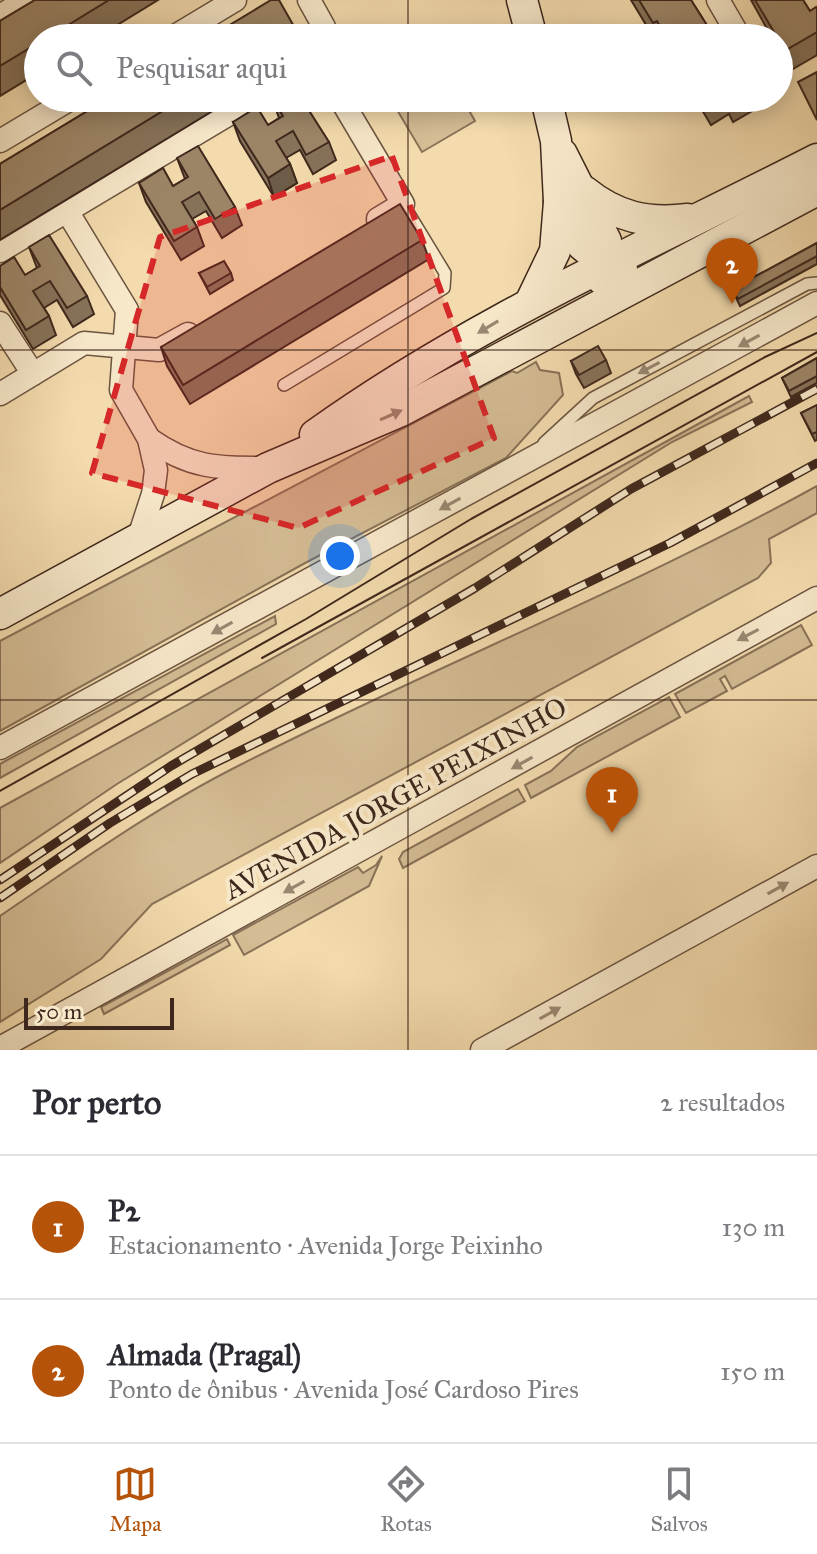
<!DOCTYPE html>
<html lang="pt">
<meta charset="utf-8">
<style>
:root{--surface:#fff;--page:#f2f2f3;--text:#2b2b33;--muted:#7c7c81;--line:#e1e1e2;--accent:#b45309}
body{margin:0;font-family:"IM FELL Great Primer",serif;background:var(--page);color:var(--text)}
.scale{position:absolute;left:24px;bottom:20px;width:150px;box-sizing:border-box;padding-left:8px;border:4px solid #3e271c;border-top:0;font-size:22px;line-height:28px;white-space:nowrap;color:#3e271c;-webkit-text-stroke:6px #f7e8ca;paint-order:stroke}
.you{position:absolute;left:340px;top:556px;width:28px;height:28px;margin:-20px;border:6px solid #fff;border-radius:50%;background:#1a73e8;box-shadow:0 0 0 12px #1a73e833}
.badge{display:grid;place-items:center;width:52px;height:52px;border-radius:50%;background:var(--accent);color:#fff;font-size:26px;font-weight:700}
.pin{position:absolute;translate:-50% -66px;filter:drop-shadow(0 2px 4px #0008)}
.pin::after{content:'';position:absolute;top:42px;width:28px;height:24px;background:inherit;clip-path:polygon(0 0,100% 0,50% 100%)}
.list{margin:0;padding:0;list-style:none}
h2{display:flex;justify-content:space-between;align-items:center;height:104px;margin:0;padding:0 32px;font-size:34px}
h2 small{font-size:26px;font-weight:400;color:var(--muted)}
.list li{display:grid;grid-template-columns:52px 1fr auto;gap:24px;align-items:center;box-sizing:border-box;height:144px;padding:0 32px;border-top:2px solid var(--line)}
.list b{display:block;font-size:30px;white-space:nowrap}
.list p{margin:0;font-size:26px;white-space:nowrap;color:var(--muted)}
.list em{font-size:26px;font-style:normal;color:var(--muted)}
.icon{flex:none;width:44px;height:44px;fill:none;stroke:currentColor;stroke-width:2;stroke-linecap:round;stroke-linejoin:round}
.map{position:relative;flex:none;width:817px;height:1050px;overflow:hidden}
.search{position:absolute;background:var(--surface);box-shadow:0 4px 20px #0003;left:24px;right:24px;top:24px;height:88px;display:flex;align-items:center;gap:20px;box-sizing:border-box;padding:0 28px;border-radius:44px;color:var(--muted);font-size:30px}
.sheet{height:392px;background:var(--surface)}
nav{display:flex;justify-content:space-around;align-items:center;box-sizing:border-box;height:112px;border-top:2px solid var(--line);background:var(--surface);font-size:22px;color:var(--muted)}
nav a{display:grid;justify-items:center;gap:4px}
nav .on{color:var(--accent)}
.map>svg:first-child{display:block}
.green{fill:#d4bc94;stroke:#897258;stroke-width:2}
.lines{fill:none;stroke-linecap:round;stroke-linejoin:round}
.lane-casing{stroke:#6b5440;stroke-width:14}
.street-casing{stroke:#6b5440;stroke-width:25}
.secondary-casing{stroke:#3e271c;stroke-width:33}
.lane{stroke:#f7e8ca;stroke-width:11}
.street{stroke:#f7e8ca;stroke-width:22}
.secondary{stroke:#f7e8ca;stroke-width:30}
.tram{stroke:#3e271c;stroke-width:2}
.rail-casing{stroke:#3e271c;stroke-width:9}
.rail{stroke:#f7e8ca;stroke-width:6;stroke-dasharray:18;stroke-linecap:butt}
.wall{fill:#867259;stroke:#3e271c;stroke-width:2}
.shaded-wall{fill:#6d5d48;stroke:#3e271c;stroke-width:2}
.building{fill:#9c8567;stroke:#3e271c;stroke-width:2}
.oneway{fill:#9a8873}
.marked{fill:#d62828;fill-opacity:0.2;stroke:#d62828;stroke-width:6;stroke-dasharray:16 10;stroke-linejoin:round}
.grid{fill:none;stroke:#3e271c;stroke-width:2;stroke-opacity:0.55}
.labels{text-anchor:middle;stroke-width:8;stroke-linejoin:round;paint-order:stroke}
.street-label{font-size:28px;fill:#3e271c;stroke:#f7e8ca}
</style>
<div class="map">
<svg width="817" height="1050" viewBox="0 0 817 1050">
<rect width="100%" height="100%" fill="#f3dbad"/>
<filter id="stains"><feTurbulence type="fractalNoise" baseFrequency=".0025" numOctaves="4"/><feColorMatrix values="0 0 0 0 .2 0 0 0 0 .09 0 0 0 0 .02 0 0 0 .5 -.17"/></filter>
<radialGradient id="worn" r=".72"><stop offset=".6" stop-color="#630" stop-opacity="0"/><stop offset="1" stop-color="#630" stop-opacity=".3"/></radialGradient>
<g class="green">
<path d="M390,98H462L475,121L422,152Z"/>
<path d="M536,362L540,370L559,373L563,395L506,458L307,562L0,731V641L512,371L517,373Z"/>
<path d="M749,396L752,402L672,442L117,784L0,863V808Z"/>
<path d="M817,486V513L769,539L771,563L758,578L152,904L101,959L0,1022V916C78,863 156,807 240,765C431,668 630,589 817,486Z"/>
<path d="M275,616L276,624L0,778V764Z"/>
<path d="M801,625L812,645L732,689L725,676L720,679L727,691L686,713L675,694Z"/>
<path d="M669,697L680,717L531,798L525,785L551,771L577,747Z"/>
<path d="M518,789L525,801L403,868L399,859L403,852Z"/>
<path d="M382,856L369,886L244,955L233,935L358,867L363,873L376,865Z"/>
<path d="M227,939L230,945L104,1014L101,1007Z"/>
</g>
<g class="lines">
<g class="lane-casing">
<g id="lane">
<path d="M284,385L444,288L445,273L403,204"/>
<path d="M544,443L593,398L807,284L817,283"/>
</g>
</g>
<g class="street-casing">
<g id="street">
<path d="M309,0L324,27L323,38"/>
<path d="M718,0L740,38"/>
<path d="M0,16L26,0"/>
<path d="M172,38L235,0"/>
<path d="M340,98L403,204L378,219"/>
<path d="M0,141L72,98"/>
<path d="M67,211L127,310L121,390L149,439L156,470L153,494L138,540"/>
<path d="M0,251L256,98"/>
<path d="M0,323L33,374"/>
<path d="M0,394L84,343L159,350L188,334"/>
<path d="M149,439C190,468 216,468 264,468"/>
<path d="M0,748L817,303"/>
<path d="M0,1048L817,598"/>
<path d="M482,1050L817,866"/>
</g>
</g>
<g class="secondary-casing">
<g id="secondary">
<path d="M522,0L532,38"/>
<path d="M546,98L556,141L559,202L582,245L606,265L622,269"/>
<path d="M562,154L606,241L602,279"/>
<path d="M584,191C616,217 647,224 688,219"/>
<path d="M531,301L555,251L559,202"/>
<path d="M315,435C471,323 647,246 817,159"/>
<path d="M0,614L268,468L401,411L817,190"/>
</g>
</g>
<use href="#lane" class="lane"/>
<use href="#street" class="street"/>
<use href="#secondary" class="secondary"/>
<g class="tram">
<path d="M262,658L817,352"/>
<path d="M0,791L306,619L471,519L765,357L817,333"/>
</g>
<g class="rail-casing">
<g id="rail">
<path d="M0,880L171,766L475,588L631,489L817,389"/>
<path d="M0,898L110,823L192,774L670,543L817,463"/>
</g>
</g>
<use href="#rail" class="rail"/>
</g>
<g class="wall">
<path d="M35,0H158L96,38H38V73L0,96V21Z"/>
<path d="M631,0H691L715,38H654Z"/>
<path d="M751,0H803L810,11L817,9V55L786,73L779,62V38L770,34Z"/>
<path d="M296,30L299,38H208Z"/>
<path d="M109,98H234L0,240V164Z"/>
<path d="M272,98L329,142L336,160L313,174L300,150L286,158L290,164L297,183L274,197L240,141L233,122L268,125L279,118Z"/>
<path d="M695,98H747L752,111L733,122L729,114L711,125Z"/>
<path d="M177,158L235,207L242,225L222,238L206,211L192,219L197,227L204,246L181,260L146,202L139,183L173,186L185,179Z"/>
<path d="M422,240L429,259L190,404L167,366L161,347Z"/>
<path d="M817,243V264L740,306L732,289Z"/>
<path d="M29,247L87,296L94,314L73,327L57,300L44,308L49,316L56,335L33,349L0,295V266L25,275L37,268Z"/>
<path d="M199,273H231L233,280L210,294Z"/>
<path d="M817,358V383L791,397L782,378Z"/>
<path d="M606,360L611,373L584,388L576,374L571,361Z"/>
<path d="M817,405V440L815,441L801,413Z"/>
</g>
<path class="shaded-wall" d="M290,164L297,183L274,197L268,178Z"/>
<g class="building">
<path d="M35,0H109L47,38H38V43L0,66V21Z"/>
<path d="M271,0H279L296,30L283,38H208Z"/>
<path d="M639,0H691L715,38H667L657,21L653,23Z"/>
<path d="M755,0H803L810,11L816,7L817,9V32L779,54V38H769L768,36L774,32Z"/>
<path d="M817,72V120L798,82Z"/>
<path d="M109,98H184L0,210V164Z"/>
<path d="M272,98H301L329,142L306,155L293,131L276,141L290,164L268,178L233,122L257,107L268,125L283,116Z"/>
<path d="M198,146L235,207L215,219L199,192L182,202L197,227L174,241L139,183L163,168L173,186L188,177L177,158Z"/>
<path d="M400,204L422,240L183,385L161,347Z"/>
<path d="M49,235L87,296L67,308L50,281L33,291L49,316L26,330L0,287V266L14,257L25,275L40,266L29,247Z"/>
<path d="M817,243V256L738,299L732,289Z"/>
<path d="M224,261L231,273L207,287L199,273Z"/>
<path d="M598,346L606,360L579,375L571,361Z"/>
<path d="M817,358V376L789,391L782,378Z"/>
<path d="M817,405V432L812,434L801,413Z"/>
</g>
<defs><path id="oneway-solid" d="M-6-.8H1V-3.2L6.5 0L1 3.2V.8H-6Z" transform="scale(2)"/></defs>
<g class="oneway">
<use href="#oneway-solid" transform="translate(488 327) rotate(149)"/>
<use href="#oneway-solid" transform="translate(749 341) rotate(151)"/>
<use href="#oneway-solid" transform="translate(649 368) rotate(152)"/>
<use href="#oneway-solid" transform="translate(391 415) rotate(-24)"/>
<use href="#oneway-solid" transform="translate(450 504) rotate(151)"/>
<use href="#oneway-solid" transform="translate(222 628) rotate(151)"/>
<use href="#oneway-solid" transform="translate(748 635) rotate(152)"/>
<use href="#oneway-solid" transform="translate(522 763) rotate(151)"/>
<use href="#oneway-solid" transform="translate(294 887) rotate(151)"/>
<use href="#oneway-solid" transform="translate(778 888) rotate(-29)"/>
<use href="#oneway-solid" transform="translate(550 1013) rotate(-29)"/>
</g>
<path class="marked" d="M392,156L494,438L298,528L92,473L160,237Z"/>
<path class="grid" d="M408,0V38M408,98V1050M0,350H817M0,700H817"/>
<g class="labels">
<g class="street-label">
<text transform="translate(395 798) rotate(-29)" y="10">AVENIDA JORGE PEIXINHO</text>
</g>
</g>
<rect width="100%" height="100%" filter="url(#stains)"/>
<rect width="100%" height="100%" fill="url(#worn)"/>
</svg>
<div class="scale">50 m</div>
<div class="you"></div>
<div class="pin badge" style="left:612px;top:833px">1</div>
<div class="pin badge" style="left:732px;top:304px">2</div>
<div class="search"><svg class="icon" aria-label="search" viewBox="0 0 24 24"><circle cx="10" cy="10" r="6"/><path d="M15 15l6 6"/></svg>Pesquisar aqui</div>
</div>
<section class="sheet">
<h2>Por perto<small>2 resultados</small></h2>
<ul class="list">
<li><span class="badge">1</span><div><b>P2</b><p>Estacionamento · Avenida Jorge Peixinho</p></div><em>130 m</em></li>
<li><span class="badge">2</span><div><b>Almada (Pragal)</b><p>Ponto de ônibus · Avenida José Cardoso Pires</p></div><em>150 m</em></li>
</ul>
</section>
<nav>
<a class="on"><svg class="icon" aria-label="map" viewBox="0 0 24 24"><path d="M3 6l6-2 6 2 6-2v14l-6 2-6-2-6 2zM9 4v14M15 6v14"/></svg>Mapa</a>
<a><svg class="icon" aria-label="directions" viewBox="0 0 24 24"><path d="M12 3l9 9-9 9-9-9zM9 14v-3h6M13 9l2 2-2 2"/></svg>Rotas</a>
<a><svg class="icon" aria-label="saved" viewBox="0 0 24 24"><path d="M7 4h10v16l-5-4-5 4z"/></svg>Salvos</a>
</nav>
